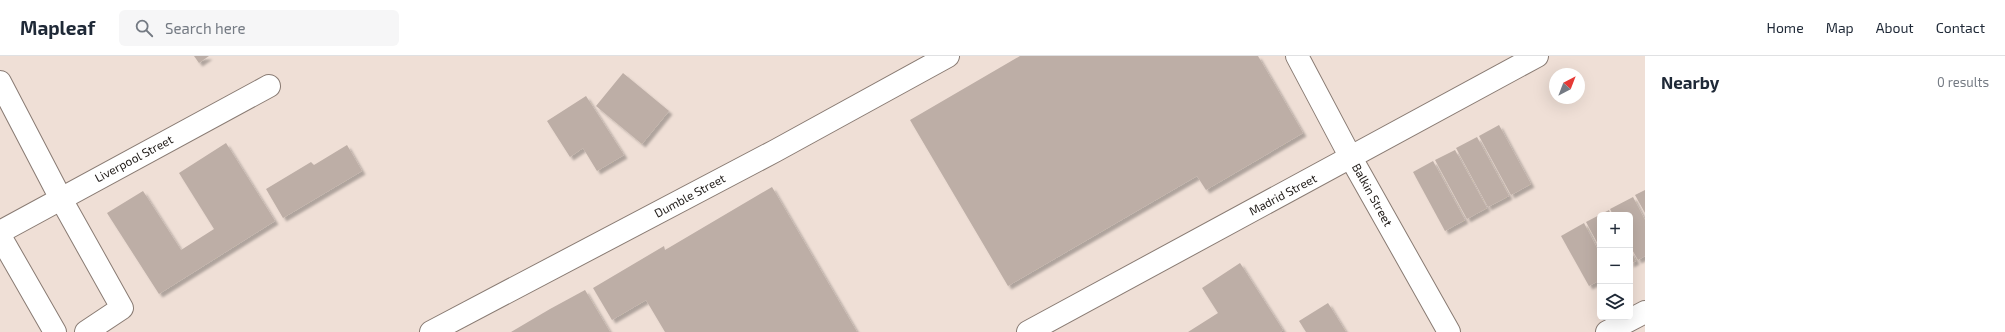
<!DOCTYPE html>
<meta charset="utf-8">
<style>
:root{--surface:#fff;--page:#f6f6f7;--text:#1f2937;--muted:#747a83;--line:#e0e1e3}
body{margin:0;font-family:"Exo 2",sans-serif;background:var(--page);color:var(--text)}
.controls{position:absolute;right:12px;bottom:12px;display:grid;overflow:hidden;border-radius:6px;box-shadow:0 4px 16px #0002}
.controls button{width:36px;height:36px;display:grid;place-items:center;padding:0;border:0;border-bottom:1px solid var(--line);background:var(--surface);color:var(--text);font:20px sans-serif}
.compass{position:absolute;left:1549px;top:12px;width:36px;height:36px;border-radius:50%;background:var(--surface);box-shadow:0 4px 16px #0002;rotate:42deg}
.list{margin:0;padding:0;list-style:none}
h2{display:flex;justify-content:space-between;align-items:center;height:52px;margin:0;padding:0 16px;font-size:17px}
h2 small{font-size:13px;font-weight:400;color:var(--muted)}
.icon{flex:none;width:22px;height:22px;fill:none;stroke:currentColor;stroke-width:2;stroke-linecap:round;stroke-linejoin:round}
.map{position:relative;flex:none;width:1645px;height:276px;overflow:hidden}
header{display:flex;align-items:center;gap:24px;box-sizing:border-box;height:56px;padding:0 20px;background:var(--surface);border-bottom:1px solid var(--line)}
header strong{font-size:19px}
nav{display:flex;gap:22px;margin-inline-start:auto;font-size:14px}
.search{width:280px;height:36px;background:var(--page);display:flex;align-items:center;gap:10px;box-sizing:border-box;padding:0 14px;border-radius:6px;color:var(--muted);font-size:15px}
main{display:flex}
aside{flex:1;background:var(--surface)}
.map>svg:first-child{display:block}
.building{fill:#bdaea6;filter:url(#shadow)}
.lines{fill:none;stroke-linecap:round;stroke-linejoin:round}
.minor-casing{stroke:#897b73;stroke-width:24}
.minor{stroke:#fff;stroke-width:22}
.labels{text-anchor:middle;stroke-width:3;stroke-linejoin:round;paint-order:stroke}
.street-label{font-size:12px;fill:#1f1a17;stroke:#fff}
</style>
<header>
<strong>Mapleaf</strong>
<div class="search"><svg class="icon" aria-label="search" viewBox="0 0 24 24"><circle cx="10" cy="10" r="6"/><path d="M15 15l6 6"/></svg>Search here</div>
<nav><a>Home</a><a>Map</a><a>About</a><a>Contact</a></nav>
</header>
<main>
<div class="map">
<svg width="1645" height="276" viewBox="0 0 1645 276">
<defs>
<filter id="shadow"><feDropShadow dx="3.5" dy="3.5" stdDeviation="1" flood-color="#0004"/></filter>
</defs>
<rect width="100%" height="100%" fill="#efdfd6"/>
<g class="building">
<path d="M194,0H209L199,7Z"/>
<path d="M1020,0H1258L1303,77L1206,134L1197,120L1008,230L910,64Z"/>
<path d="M623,17L669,55L642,88L596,50Z"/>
<path d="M586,40L624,99L597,115L583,92L570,101L547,65Z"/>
<path d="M1499,69L1531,128L1511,139L1479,80Z"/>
<path d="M1477,81L1509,140L1488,151L1456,92Z"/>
<path d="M226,87L275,165L159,238L107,157L143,135L181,194L214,173L179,117Z"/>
<path d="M347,89L362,115L283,162L266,133L311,106L314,109Z"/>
<path d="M1455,94L1487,152L1467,163L1435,104Z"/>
<path d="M1433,105L1465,164L1445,175L1413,116Z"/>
<path d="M772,131L857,276H665L646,244L612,264L593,232L664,190L665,194Z"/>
<path d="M1645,134V157L1635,139Z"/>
<path d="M1633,141L1645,164V200L1638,204L1630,190V159H1613L1610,153Z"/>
<path d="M1609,154L1611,159H1600V192L1586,166Z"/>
<path d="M1584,167L1600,198V224L1589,230L1561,180Z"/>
<path d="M1630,193L1636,205L1630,208Z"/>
<path d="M1240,207L1283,274L1280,276H1188L1218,257L1202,232Z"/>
<path d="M585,234L610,276H511L550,253Z"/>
<path d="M1328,247L1346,276H1306L1299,265Z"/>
</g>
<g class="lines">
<g class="minor-casing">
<g id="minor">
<path d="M1297,0L1351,102L1449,276"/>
<path d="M0,26L61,143L122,252L86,276"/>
<path d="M0,176L269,30"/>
<path d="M0,180L55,276"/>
<path d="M431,276L775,95L948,0"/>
<path d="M1028,276L1537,0"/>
<path d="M1607,276L1645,256"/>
</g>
</g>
<use href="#minor" class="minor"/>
</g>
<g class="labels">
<g class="street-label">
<text transform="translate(134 103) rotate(-28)" y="4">Liverpool Street</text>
<text transform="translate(1283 139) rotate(-28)" y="4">Madrid Street</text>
<text transform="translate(1372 139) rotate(61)" y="4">Balkin Street</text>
<text transform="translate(690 140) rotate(-28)" y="4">Dumble Street</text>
</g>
</g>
</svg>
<div class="controls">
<button>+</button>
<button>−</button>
<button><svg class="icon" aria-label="layers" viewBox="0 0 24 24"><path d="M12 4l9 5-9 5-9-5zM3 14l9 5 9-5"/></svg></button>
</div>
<svg class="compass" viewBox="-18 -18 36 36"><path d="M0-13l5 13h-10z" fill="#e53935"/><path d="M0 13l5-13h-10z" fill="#747a83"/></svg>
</div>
<aside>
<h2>Nearby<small>0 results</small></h2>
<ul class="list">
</ul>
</aside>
</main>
